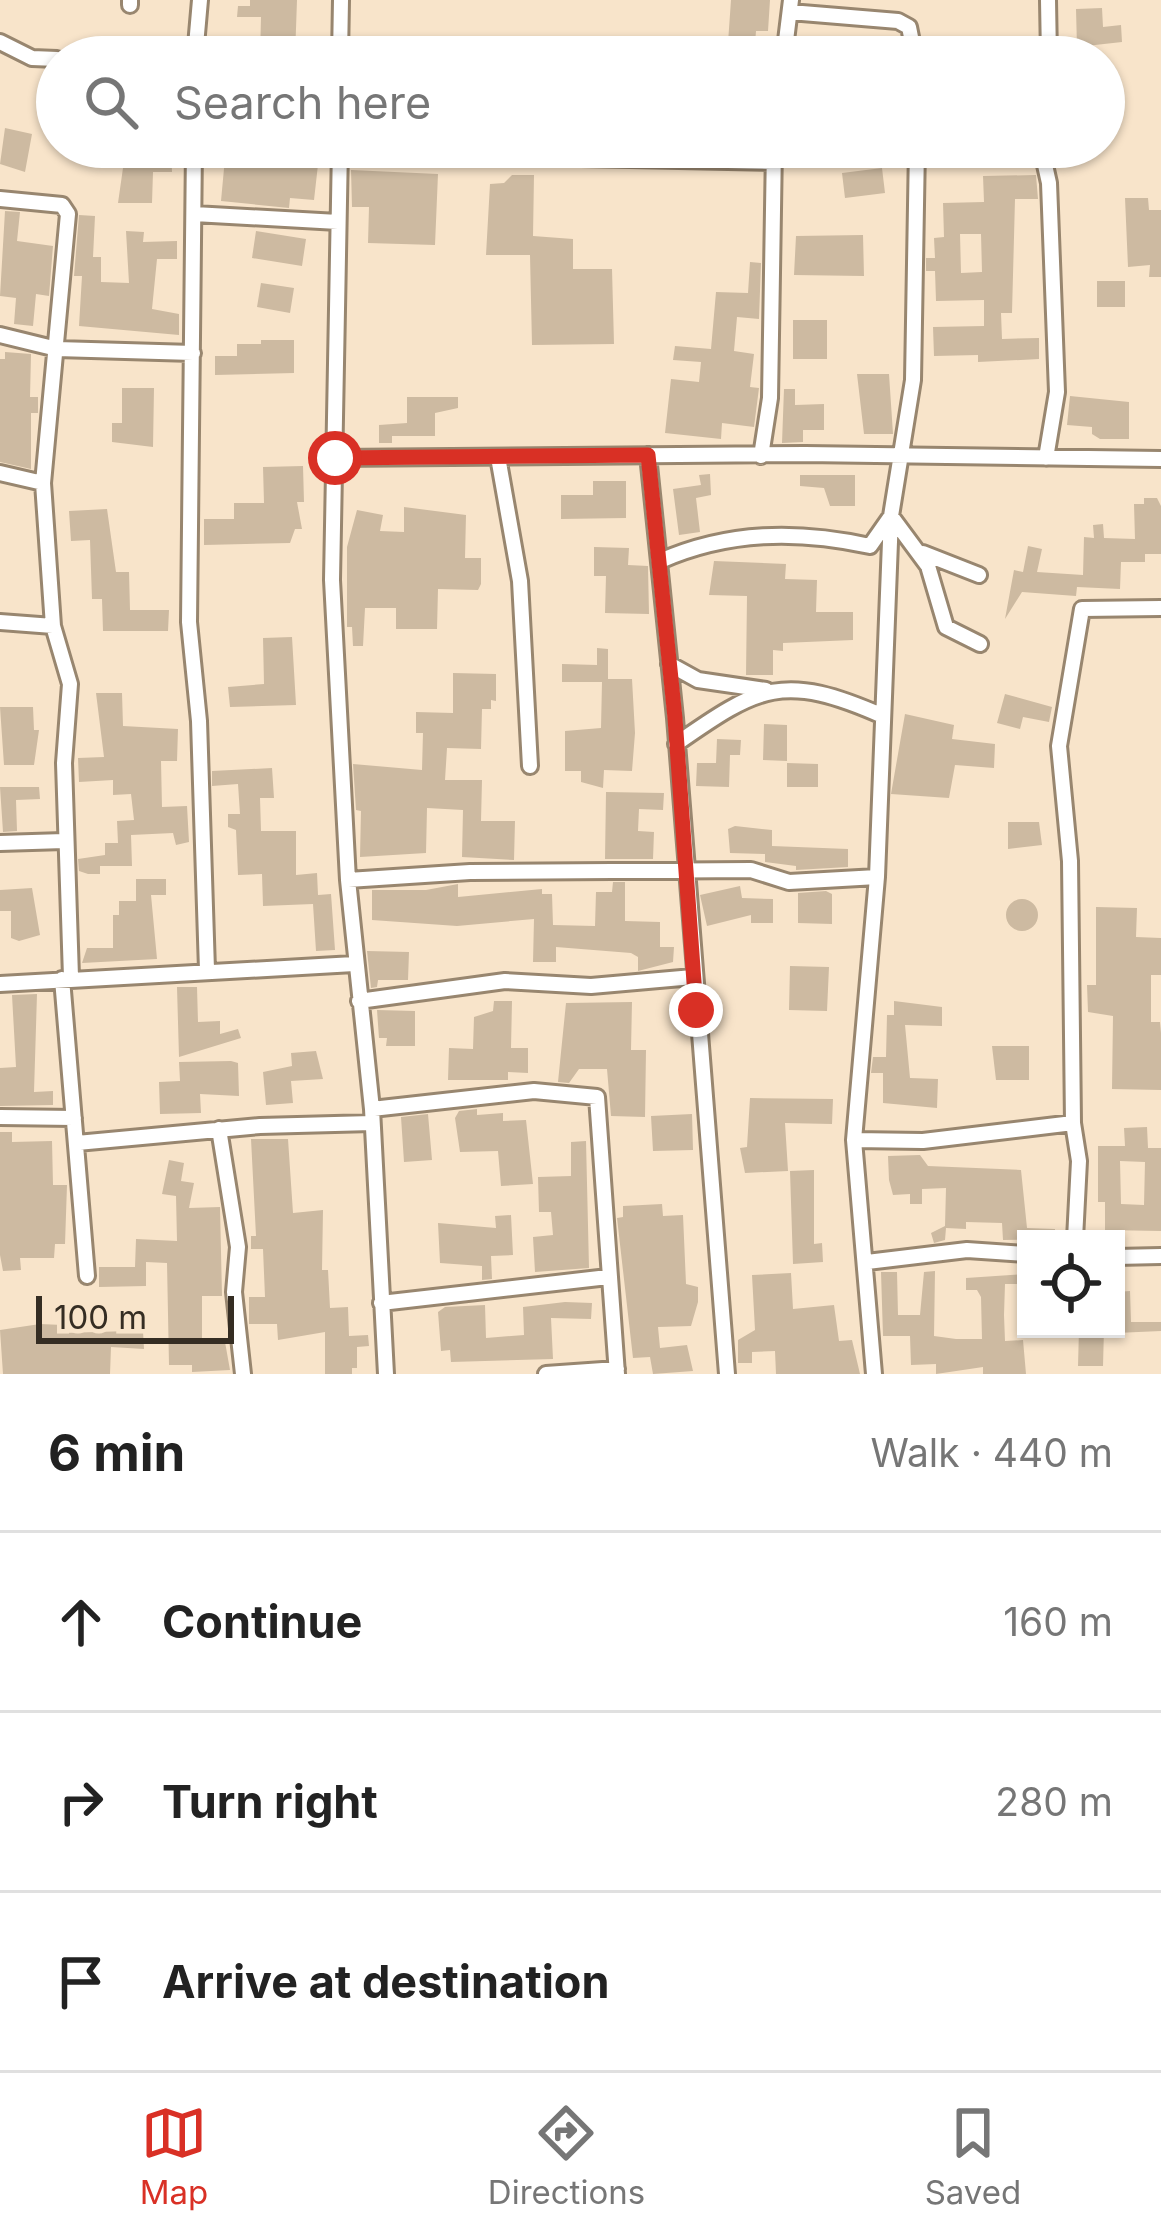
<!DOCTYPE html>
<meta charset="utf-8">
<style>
body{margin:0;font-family:Inter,sans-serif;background:#f6f6f6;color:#222}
.controls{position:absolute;right:36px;bottom:36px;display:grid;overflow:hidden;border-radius:0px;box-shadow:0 3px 9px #0004}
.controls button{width:108px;height:108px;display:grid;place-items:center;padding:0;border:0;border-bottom:3px solid #e0e0e0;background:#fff;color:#222;font:60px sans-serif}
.scale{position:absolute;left:36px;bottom:30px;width:198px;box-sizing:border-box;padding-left:12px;border:6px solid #352d23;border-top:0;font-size:33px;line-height:42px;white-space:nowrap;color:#352d23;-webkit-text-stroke:9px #f8e4ca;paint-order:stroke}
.stop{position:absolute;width:36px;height:36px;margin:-27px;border:9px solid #d93025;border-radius:50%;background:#fff}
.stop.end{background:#d93025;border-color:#fff;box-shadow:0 3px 12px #0008}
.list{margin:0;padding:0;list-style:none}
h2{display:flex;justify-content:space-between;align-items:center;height:156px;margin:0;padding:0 48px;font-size:51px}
h2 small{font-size:39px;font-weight:400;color:#767676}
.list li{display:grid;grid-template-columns:78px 1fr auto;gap:36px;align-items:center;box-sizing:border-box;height:180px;padding:0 48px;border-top:3px solid #e0e0e0}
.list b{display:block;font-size:45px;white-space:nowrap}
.list em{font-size:39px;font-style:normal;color:#767676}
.icon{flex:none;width:66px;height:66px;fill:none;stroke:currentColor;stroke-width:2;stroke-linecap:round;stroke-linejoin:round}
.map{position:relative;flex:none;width:1161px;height:1374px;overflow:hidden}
.search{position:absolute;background:#fff;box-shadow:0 3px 9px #0004;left:36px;right:36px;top:36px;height:132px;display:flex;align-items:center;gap:30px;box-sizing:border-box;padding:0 42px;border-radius:66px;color:#767676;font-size:45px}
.sheet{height:696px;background:#fff}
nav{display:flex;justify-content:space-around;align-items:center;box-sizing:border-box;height:168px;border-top:3px solid #e0e0e0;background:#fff;font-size:33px;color:#767676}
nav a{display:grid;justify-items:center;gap:6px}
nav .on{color:#d93025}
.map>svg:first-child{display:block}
</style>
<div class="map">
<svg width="1161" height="1374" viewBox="0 0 1161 1374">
<rect width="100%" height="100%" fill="#f8e4ca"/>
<path fill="#cdbaa1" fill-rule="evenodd" d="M250 0H297L295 57H260L261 17H237L238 6H250Z
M731 0H770L768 31H756L754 57H727Z
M1102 8 1103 27 1121 25 1122 42 1077 47 1076 9Z
M847 36H887V57H847Z
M5 128 32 134 25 172 0 164Z
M85 147H171L172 172H153L152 203H118L124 161 84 158Z
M226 147H255L254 164 299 168 301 147H320L314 200 290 198 289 208 221 201Z
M882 168 885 193 845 198 842 173Z
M351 170 438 174 435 245 368 243 369 207H352Z
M512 175H534L533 236 573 239V269H612L614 344 532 345 530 255H486L490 184 504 183Z
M1036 175 1038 199H1015L1012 313H1001L1002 339 1039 338V359L978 362V355L934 356 933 327 984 326V300L936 301 935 271H926V258H935L934 238 944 237 943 203 984 202 983 176ZM960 234H981L982 272 961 273Z
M1125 198H1148L1149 210H1161V277H1149L1150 265 1128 267Z
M5 211 20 212 17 241 53 246 49 296 36 294 33 326 14 324 16 298 0 296Z
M79 215 95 216 93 257H101V282L129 283 126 231 144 232 143 242 177 241V259H157L152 309 179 314V335L79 326 82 276H74Z
M256 231 306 239 302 266 252 258Z
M863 235 864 276 794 275 796 236Z
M750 262 761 263 759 319 737 317 734 351 754 354 750 387 759 388 754 427 722 423 721 439 665 433 671 379 699 382 701 362 673 360 675 346 711 349 716 292 748 293Z
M1097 281H1125V307H1097Z
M261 283 294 288 290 313 257 307Z
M793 320H827V359H793Z
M261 340H294V373L215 375V356H237V344H261Z
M5 352 31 354 30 397H38V413H31V469L0 462V359H5Z
M857 374H889L893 434H864Z
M122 388H154L153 447 112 442V423H122Z
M784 389H795V405L824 404V430H803V442L782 443Z
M1070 396 1129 402V439H1100L1092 434V427L1067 425Z
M407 397H458V408L435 413V436H392V443H379V425L407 423Z
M303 466 304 502H297L302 529H295L290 543 204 545V519H234V503H264L263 467Z
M710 474 711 495 696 498 700 532 679 535 673 489 701 485 699 475Z
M800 475H855V506H830L824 488 800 486Z
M593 481H626V518L561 519V495H593Z
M1144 498H1157L1161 506V554H1145V562H1121L1120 589 1077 587 1076 596 1022 592 1005 619 1014 570 1023 572 1028 546 1042 549 1037 572 1083 575 1084 537 1094 538 1093 525 1103 524 1104 538 1135 539 1134 504H1144Z
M404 507 466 515 465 558H481V584L478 590 438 589 437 629H396V608H365L363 646H353L352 627H347V547L357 510 383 515 380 531 404 532Z
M107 509 116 572H129L130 610H169L168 631H103L102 599H92L90 540 71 541 69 511Z
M594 547 629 548 628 565 648 566 649 614 605 613 606 576H594Z
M714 561 786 564 785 579 817 580 816 612H853V640L783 643V651L773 650V675H746L747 596 709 595Z
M292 637 296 705 230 707 228 687 264 684 263 638Z
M597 648 608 649V679H632L635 733 632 771 604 770 603 788 581 782V771H565V731L601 728 602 682H562V664L597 665Z
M453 673 496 674V701L491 700V709H482L481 749 447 748 445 780H482L481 821H515L514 860 462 857 463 810 427 808 426 853 360 857 361 811 356 810 353 764 422 770 423 733H416V712L453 713Z
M96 693H122L123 726 178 729 177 761H161L162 807 187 806 189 842 176 845 173 833 131 835 132 866H100V874H88L79 871 78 859 105 855V843H118L117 821 134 820 131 794 113 795V780L79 782 78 758 104 757Z
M1005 694 1052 707 1049 722 1023 717 1020 729 997 723Z
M0 707H33L34 730H39L34 765H4Z
M905 714 954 725 952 739 995 744 994 768 955 765 949 798 891 794Z
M764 724 787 725V761L763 760Z
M717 739 741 740 740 755H730L729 787 696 786 697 763H716Z
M787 763 818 764V787H787Z
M272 768 274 798H260L261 831H296V875L317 873 318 895 331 894 335 950 316 951 313 904 263 906 262 874 238 875 236 830 228 827V814H240L238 784 212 786V771Z
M0 787H39L40 799 16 800 17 831 3 832Z
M606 792 664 793 663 810 639 809 638 831 654 832 653 859H605Z
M1008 822H1039L1042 845 1008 849Z
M735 826 772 830V846L848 849V867L796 870V866L765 862V854L730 853 728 829Z
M136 879H166V895H151L157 959 82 963 87 948H113V915H119V901H136Z
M613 882H625V921L660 922V947H674L673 962 638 971V957L631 953 556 947V962H533L534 919 457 926 372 920V890H426L458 884V897L542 889V894H552L553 925 595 926 596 892H612Z
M740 886 742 898 773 899V923H751V915L707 926 700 895Z
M32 888 40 935 19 941 11 938V911H0V890Z
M826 891 832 894V924L798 923V893Z
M1006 915a16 16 0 1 1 32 0a16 16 0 1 1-32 0Z
M1096 907 1137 908 1136 937 1161 938V975H1151V1022H1160L1161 1033V1090L1112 1089 1113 1016 1088 1012 1087 985H1096Z
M367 951 409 952 408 980H378L377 987 371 988Z
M790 966 829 967 827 1011 789 1010Z
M177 987H197L198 1022 220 1021V1034L238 1029 241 1038 179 1057Z
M37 994 34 1092 53 1091V1105L0 1106V1068L16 1067 12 995Z
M494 1001H512L511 1048H528V1073L508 1072V1080H448L449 1048 473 1049 474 1017 493 1011Z
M894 1001 942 1007V1026L905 1025 910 1078 938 1079 937 1108 883 1103V1073H871L873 1057H886L887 1015H894Z
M632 1002 631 1050H646L645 1117 611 1116 607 1069H579L569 1083 558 1082 566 1003Z
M377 1010 415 1011V1046H386L387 1038H379Z
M992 1046H1029V1080H996Z
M316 1051 323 1079 291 1081 293 1103 266 1105 263 1072 292 1066 291 1053Z
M231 1061 238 1063 239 1096 200 1094 201 1113 160 1114 159 1082 180 1081 179 1062Z
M750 1098 833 1099 832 1124 785 1123 788 1171 745 1173 740 1148 747 1147Z
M477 1109V1115L503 1113V1121L526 1120 533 1184 501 1186 498 1151 460 1152 455 1118 459 1111Z
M428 1114 432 1160 404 1162 401 1117Z
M692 1114 693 1150 653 1151 651 1116Z
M1147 1127 1148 1148H1161V1231L1105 1230V1202H1098V1146H1125L1124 1128ZM1120 1161 1145 1162 1144 1205 1121 1204Z
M0 1132H12V1142L52 1141 53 1185H67L65 1244H55L54 1258H20L21 1270 3 1271 0 1255Z
M251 1139H288L293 1213 323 1210 322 1270H328L330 1308 348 1307 349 1336 368 1335 369 1346 357 1347V1368H352V1374H325V1332L278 1340 277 1324H249V1297H265L263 1249H251V1236H256Z
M586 1141 589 1268 535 1272 533 1237 553 1235 551 1212H539L538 1177 571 1176V1142Z
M920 1155 928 1166 1021 1170 1027 1228 1055 1229V1239L1003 1240 1002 1223 966 1222V1229L946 1228 945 1240 934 1243 931 1233 945 1226 946 1188 922 1189V1204H910V1194L893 1195 889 1180 888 1156Z
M169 1160 184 1163 181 1181 194 1183 189 1208 220 1207 222 1296H202V1343L225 1342 230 1370 192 1372V1365H169L167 1263 146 1262V1286L99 1287V1267H135L136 1239 177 1241 176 1196 162 1194Z
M814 1170V1244L822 1243 823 1262 793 1264 790 1171Z
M662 1204 663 1216 683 1215 686 1284 698 1287V1302L691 1326 658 1327 660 1348 687 1345 693 1371 653 1374 650 1357 633 1358 617 1218 623 1217V1206Z
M511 1215 513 1255 491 1256 492 1279 482 1280V1266L440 1263 438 1223 496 1228 495 1216Z
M935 1271 934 1336 956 1339H982L981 1297 977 1290H966V1278L1026 1274V1284H1005L1004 1315 1005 1341 1023 1340 1026 1374H983V1367L936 1374V1364L911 1365 910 1336H883L881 1272H897L898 1315H920L924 1272Z
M791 1273 793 1309 834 1305 839 1341 852 1340 860 1374H776L775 1351 752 1352V1363H738V1340L755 1330 752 1275Z
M1130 1291 1131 1322H1161V1331L1116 1333V1292Z
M565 1302 592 1303 591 1319 551 1318 553 1359 451 1362 450 1350 441 1351 438 1312 445 1307 485 1305 486 1338 524 1335 523 1307Z
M142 1313 144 1349 111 1347 110 1374H3L0 1330 40 1324 63 1325 64 1333 130 1331V1314Z
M1079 1329H1104L1103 1366H1078Z"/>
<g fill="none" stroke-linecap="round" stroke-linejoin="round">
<defs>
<path id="minor" d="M1048 0 1049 57
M130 5V0
M790 12 898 21 909 27 915 57
M0 42 32 58 57 59
M195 57 200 0
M340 57 341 0
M784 57 791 0
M194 147 189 622 199 721 207 970
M340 147 332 580 348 880 372 1109 386 1374
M1041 147 1049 183 1057 392 1046 458
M340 153 771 162
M0 199 62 205 68 214 43 483 53 626 70 684 64 763 71 977
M194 214 338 222
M0 335 57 349 193 353
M648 455 675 718 727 1374
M761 456 770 398 774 147
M498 457 520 581 530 766
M335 458 805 454 1161 459
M0 473 43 483
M923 553 979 575
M660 561C728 531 797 530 870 546L891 516 928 566 946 627 980 644
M0 622 53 626
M669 664 698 680 766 690
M676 744C759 686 783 672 883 716
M0 843 64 841
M348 880 470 872 751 870 789 882 877 877
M62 979 87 1276
M0 984 354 964
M359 1001 505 981 591 986 693 977
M372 1109 534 1091 597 1097 617 1374
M0 1117 74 1118
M219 1129 238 1247 234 1292 243 1374
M854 1140 923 1141 1073 1123
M77 1143 260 1126 372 1123
M1075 1239 1079 1161 1073 1123 1070 861 1059 746 1082 609 1161 608
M1116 1257 1161 1256
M867 1262 967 1250 1026 1254
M381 1303 608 1277
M546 1374 617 1369
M874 1374 854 1140 877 877 891 516 913 380 917 147"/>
</defs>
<use href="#minor" stroke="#98866f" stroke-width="20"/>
<use href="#minor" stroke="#fff" stroke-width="14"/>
</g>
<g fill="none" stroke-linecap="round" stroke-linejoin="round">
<path stroke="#d93025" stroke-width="15" d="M335 458 648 455 675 718 696 1010"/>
</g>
</svg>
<div class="controls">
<button><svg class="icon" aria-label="locate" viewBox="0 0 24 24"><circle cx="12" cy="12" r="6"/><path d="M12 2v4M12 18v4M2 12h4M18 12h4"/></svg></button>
</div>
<div class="scale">100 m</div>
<div class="stop" style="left:335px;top:458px"></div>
<div class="stop end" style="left:696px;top:1010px"></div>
<div class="search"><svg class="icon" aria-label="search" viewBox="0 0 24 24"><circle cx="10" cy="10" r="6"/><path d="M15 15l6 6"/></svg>Search here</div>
</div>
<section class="sheet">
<h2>6 min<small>Walk · 440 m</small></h2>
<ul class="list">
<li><svg class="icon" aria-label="ahead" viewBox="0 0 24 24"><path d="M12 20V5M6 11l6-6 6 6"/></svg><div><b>Continue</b></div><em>160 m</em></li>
<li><svg class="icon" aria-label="right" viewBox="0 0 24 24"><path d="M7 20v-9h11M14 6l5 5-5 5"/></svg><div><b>Turn right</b></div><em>280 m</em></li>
<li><svg class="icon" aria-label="arrive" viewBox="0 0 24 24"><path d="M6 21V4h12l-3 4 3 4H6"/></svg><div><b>Arrive at destination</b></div></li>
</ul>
</section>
<nav>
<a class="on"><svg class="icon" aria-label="map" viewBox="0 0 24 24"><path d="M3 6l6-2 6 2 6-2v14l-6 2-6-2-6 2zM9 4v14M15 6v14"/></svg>Map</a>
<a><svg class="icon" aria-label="directions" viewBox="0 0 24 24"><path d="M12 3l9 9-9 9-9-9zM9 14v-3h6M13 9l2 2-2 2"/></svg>Directions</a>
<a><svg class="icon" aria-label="saved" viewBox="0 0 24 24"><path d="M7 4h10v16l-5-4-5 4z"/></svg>Saved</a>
</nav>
